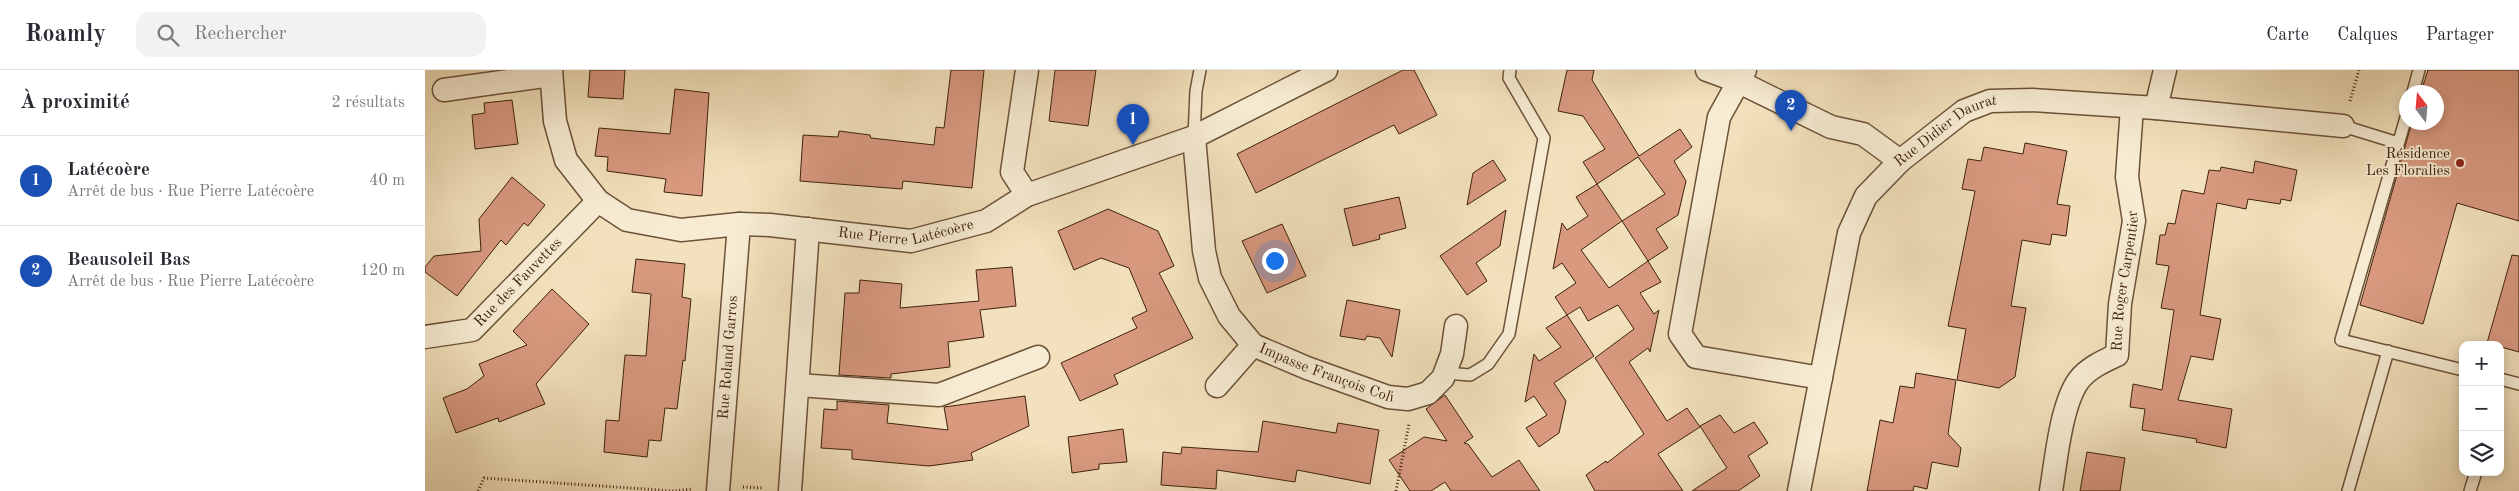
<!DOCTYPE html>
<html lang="fr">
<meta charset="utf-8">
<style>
body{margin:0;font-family:"Old Standard TT",serif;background:#f2f2f3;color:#2b2b33}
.controls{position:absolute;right:15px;bottom:15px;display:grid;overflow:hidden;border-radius:10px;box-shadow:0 2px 12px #0003}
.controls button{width:45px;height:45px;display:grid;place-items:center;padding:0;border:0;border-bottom:1px solid #e1e1e2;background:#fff;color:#2b2b33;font:25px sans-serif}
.compass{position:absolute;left:1974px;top:15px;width:45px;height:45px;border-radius:50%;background:#fff;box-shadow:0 2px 12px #0003;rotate:344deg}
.you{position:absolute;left:849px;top:190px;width:18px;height:18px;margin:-12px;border:4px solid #fff;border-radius:50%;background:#1a73e8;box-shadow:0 0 0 8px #1a73e833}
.badge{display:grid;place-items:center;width:32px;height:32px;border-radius:50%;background:#0b8043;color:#fff;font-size:16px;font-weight:700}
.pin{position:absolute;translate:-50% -41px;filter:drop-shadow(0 1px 2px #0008)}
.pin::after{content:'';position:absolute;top:26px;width:18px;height:15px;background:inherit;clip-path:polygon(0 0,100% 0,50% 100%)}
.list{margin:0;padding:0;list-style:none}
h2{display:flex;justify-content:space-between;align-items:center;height:65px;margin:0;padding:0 20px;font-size:21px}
h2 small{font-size:16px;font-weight:400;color:#7c7c81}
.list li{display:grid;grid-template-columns:32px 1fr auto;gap:15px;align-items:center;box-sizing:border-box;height:90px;padding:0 20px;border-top:1px solid #e1e1e2}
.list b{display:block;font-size:19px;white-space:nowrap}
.list p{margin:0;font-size:16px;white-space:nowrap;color:#7c7c81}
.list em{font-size:16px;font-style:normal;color:#7c7c81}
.icon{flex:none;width:28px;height:28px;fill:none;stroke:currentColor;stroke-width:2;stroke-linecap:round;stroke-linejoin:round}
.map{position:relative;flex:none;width:2094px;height:421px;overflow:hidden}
header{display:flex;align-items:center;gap:30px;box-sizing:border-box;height:70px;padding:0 25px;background:#fff;border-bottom:1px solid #e1e1e2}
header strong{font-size:24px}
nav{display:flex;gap:28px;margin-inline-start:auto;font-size:18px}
.search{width:350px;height:45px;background:#f2f2f3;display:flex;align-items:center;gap:12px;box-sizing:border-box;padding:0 18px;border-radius:15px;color:#7c7c81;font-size:19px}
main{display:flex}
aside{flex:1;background:#fff}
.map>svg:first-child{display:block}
</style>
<header>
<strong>Roamly</strong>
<div class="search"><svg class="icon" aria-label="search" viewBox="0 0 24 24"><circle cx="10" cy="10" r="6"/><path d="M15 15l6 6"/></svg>Rechercher</div>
<nav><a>Carte</a><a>Calques</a><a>Partager</a></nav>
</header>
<main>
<aside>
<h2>À proximité<small>2 résultats</small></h2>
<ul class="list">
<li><span class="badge" style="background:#1a4fb4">1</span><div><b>Latécoère</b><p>Arrêt de bus · Rue Pierre Latécoère</p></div><em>40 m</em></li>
<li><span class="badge" style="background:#1a4fb4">2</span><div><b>Beausoleil Bas</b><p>Arrêt de bus · Rue Pierre Latécoère</p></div><em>120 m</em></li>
</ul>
</aside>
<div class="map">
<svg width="2094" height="421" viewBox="0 0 2094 421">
<rect width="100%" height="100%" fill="#f2e1bc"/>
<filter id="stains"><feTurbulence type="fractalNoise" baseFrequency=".004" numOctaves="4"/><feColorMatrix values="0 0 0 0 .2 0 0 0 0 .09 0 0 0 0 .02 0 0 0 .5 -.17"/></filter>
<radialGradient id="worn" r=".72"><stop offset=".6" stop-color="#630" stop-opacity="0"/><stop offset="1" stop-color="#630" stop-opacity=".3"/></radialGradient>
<path fill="#d8997f" stroke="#3f220d" d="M165 0H200L198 29 163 27Z
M526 0H559L547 118 478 111 477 119 375 111 378 65 413 67 414 61 445 65 446 68 509 75 511 57 519 58Z
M630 0H671L663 56 624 51Z
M978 0H989L1012 45 974 64 969 55 831 123 812 84Z
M1142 0H1169L1167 10 1214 86 1255 59 1267 77 1249 91 1261 111 1253 145 1231 159 1243 178 1223 191 1197 151 1240 124 1213 87 1172 114 1158 92 1180 79 1158 46 1133 41Z
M2003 0H2094V151L2032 133 1998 254 1935 235 1987 52H2012V22H1996Z
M250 19 284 23 277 126 239 122 241 109 182 101 183 87 170 86 174 58 245 64Z
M87 30 93 74 50 79 47 45 60 43 59 33Z
M1600 73 1642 81 1632 134 1645 136 1641 166 1627 164 1625 175 1597 170 1586 236 1601 238 1590 307 1574 318 1532 310 1541 259 1523 256 1550 121 1537 119 1543 89 1556 91 1559 77 1598 84Z
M1068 90 1081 110 1042 135 1048 103Z
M1830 91 1872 100 1866 131 1856 129 1855 134 1823 129 1821 139 1792 133 1775 245 1796 249 1788 290 1766 286 1753 330 1807 339 1801 378 1771 372 1772 369 1717 360 1720 339 1705 337 1708 314 1737 320 1749 240 1736 238 1744 196 1731 194 1735 165H1740L1743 153 1750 154 1757 120 1779 124 1784 100 1795 101 1796 97 1828 103Z
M87 107 120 135 103 156 99 153 81 175 76 170 32 226 0 202V197L9 186 56 181 54 149Z
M1172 114 1197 151 1156 180 1184 218 1223 191 1236 212 1215 223 1229 244 1234 240 1225 282 1223 278 1204 292 1242 351 1262 338 1275 357 1233 384 1258 421H1170L1161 405 1181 391 1182 393 1219 364 1170 288 1209 259 1193 235 1163 251 1155 237 1142 245 1130 227 1151 213 1137 193 1128 199 1137 153 1142 160 1163 146 1151 127Z
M974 127 981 158 954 165 955 169 928 176 919 139Z
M683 139 733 161 749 196 734 203 768 268 689 305 693 314 655 331 636 293 712 258 707 248 722 241 704 198 676 188 649 200 633 161Z
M1081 140 1075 176 1051 193 1062 211 1042 225 1015 186Z
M857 154 881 206 842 223 817 171Z
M2087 185 2094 186V282L2062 273Z
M211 189 260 194 257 227 266 229 260 291 258 290 252 339 240 338 236 371 224 370 222 387 179 382 181 350 194 351 200 285 221 286 226 224 207 222Z
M587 197 591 236 555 240 559 267 523 272 525 297 466 304V308L414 305 420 223H434L435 210 477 214 475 238 554 231 551 200Z
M127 219 164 254 111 314 120 334 74 352 73 348 31 363 18 328 42 319 59 306 54 294 102 275 88 261Z
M922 230 975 240 967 287 955 268 942 266 940 270 915 266Z
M1142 245 1169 286 1129 313 1141 331 1134 363 1114 377 1101 358 1122 345 1109 326 1100 332 1109 284 1114 291 1136 277 1121 258Z
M1491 303 1531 310 1523 364 1536 378 1533 397 1507 392 1502 419 1489 416 1488 421H1442L1455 350 1468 353 1475 316 1489 318Z
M1020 325 1048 367 1039 373 1043 374 1067 407 1094 390 1115 421H1026L1020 412 1006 421H985L964 390 999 367 1022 371 1001 339Z
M600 326 604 356 546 383 548 390 504 396 459 392 427 389V380L396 378 399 339 412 340V331L464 335 462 353 523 360 519 337Z
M1295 345 1309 363 1329 352 1343 373 1323 386 1335 406 1313 421H1267L1302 398 1275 356Z
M838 351 911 363 913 353 954 360 945 414 872 400 870 412 792 400 791 419 736 415 738 382 756 384 757 377 833 382Z
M698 359 702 392 674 394V399L647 403 643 367Z
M1662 382 1700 388 1695 421H1655Z"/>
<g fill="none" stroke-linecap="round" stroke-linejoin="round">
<defs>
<path id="lane" d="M1988 22 1994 0
M1982 44 1916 270 2038 300
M1918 56 1973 73
M769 67 771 21 775 0
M1020 303 1045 305 1063 294 1084 264 1119 68 1084 8 1085 0
M2075 309 2094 314
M1923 421 1963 281
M2045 421 2051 402"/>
<g id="street">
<path id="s1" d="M126 0 130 51 141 90 173 131 202 150 256 160 314 154 345 155 486 171 561 151 602 125 769 67 901 0"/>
<path d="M1282 0 1312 11 1406 57 1438 64 1475 91"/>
<path d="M1320 0 1294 47 1255 264 1271 287 1396 308"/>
<path d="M19 20 126 5"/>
<path d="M1731 38 1740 0"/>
<path id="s2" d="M769 67 779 181 785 208 804 246 828 275 882 298 963 327 983 329 1003 323 1018 308 1027 284 1031 256"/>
<path d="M602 125 587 102 602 0"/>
<path id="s3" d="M0 267 47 260 173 131"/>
<path d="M373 315 514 325 613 287"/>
<path d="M792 316 828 275"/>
<path id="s4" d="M293 421 314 154"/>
<path d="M365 421 383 159"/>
<path id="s5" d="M1374 421 1424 163 1441 126 1475 91 1539 41 1565 31 1607 30 1731 38 1918 56"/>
<path id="s6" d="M1626 421C1631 391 1636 334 1654 310 1663 298 1679 291 1692 285L1695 234 1709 151 1702 107 1707 37"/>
</g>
</defs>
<use href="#lane" stroke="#6c5239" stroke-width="14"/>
<use href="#street" stroke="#6c5239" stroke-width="25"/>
<path stroke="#3f220d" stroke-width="3" stroke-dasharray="1 2.5" stroke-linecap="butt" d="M1925 31 1934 0
M318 417 339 418
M53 421 59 408 249 421 267 419
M971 421 984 354"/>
<use href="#lane" stroke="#f7ecd3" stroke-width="11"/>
<use href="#street" stroke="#f7ecd3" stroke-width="22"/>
</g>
<circle fill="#8f2418" stroke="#f7ecd3" stroke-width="2" cx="2035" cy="93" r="5"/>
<g text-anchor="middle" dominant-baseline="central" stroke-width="4" stroke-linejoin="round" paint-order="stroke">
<g font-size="15" fill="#3f220d" stroke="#f7ecd3">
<text stroke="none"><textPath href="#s5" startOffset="408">Rue Didier Daurat</textPath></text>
<text stroke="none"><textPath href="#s1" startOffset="460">Rue Pierre Latécoère</textPath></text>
<text stroke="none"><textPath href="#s6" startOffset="236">Rue Roger Carpentier</textPath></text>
<text stroke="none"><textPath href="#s3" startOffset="114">Rue des Fauvettes</textPath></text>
<text stroke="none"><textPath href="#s4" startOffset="134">Rue Roland Garros</textPath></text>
<text stroke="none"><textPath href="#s2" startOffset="301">Impasse François Coli</textPath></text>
</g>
<g font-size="15" fill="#3f220d" stroke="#f7ecd3" text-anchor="end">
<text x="2025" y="84">Résidence<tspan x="2025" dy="17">Les Floralies</tspan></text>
</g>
</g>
<rect width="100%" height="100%" filter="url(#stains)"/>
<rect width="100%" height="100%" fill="url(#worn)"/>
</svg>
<div class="controls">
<button>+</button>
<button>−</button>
<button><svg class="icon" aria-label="layers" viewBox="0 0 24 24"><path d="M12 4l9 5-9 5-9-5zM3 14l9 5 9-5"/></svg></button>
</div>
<svg class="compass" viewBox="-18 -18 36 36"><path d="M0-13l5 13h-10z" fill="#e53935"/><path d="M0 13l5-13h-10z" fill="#7c7c81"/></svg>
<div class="you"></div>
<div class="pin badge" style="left:708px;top:75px;background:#1a4fb4">1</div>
<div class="pin badge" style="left:1366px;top:61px;background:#1a4fb4">2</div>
</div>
</main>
